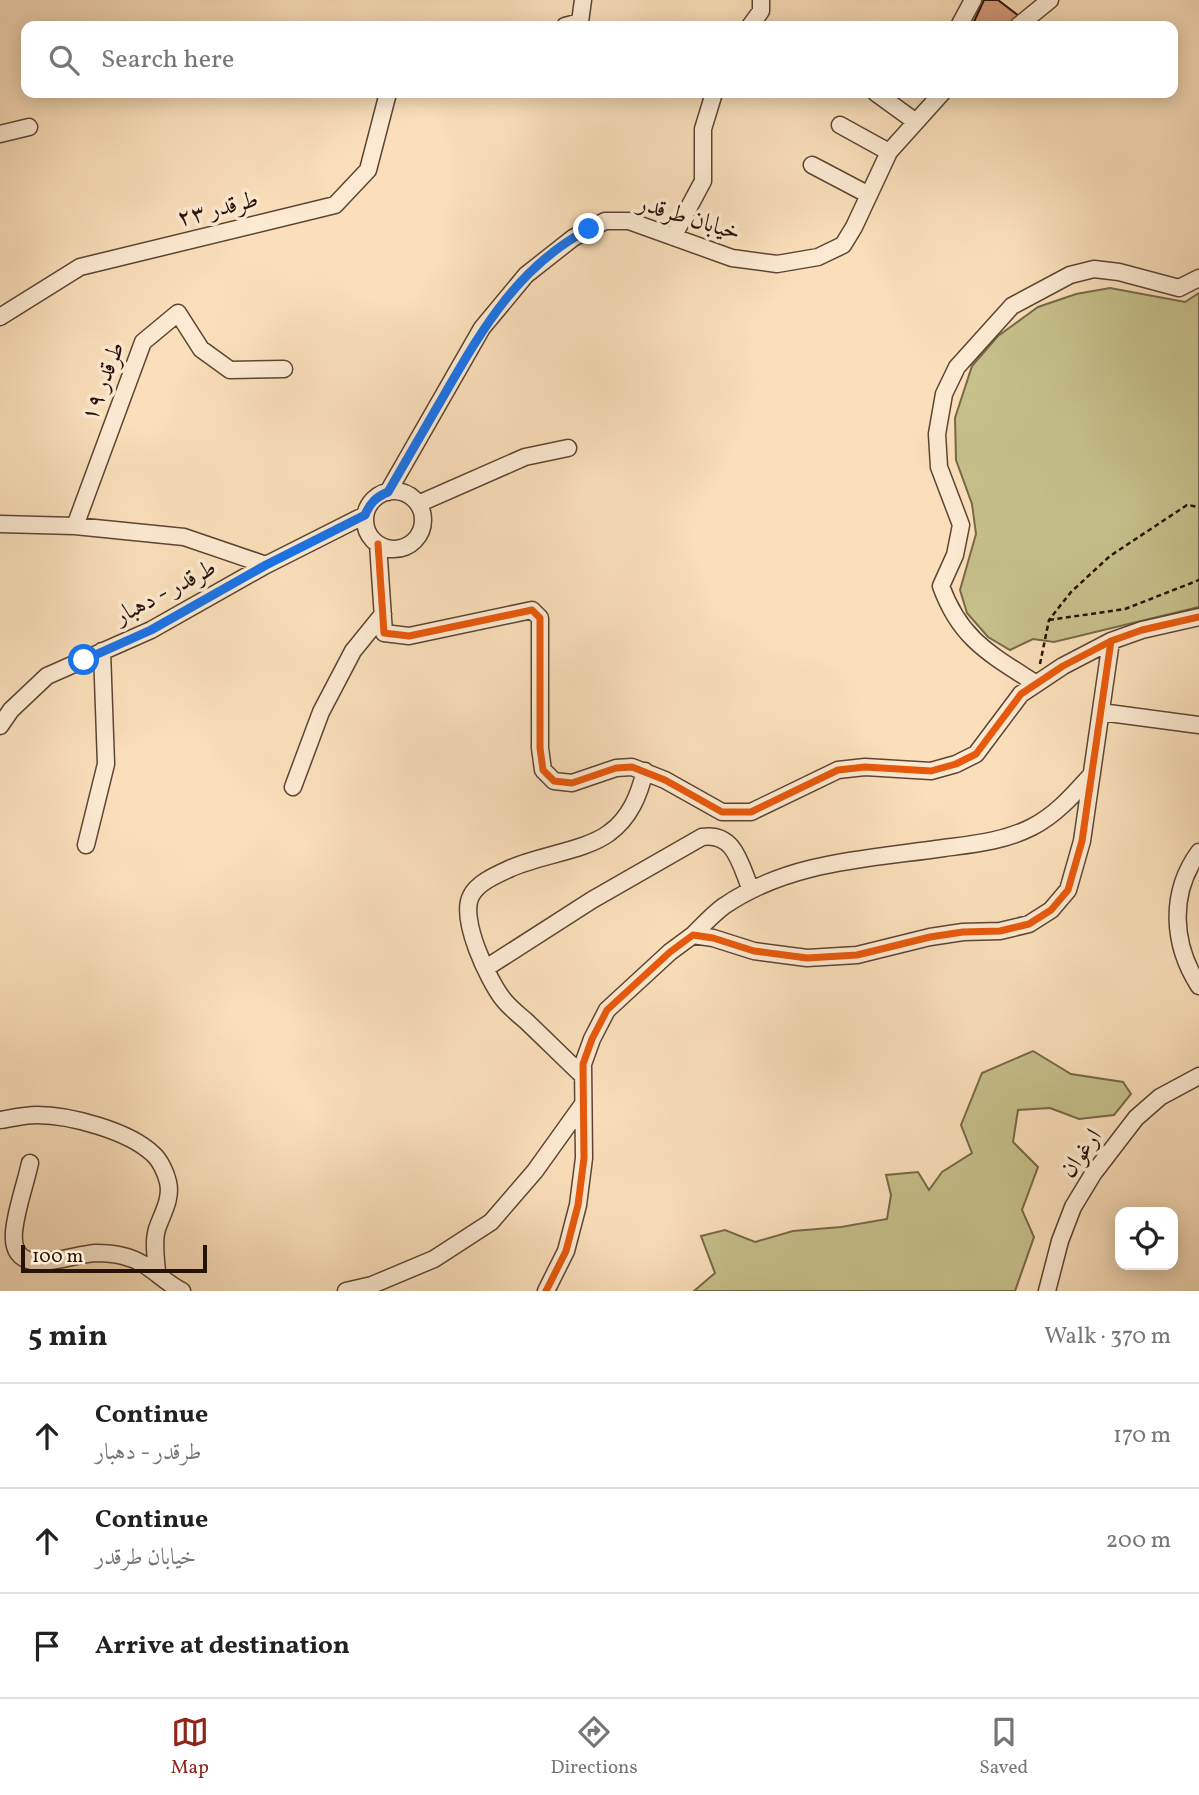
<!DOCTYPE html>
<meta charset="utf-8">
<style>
body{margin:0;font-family:Vollkorn,Amiri,serif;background:#f6f6f6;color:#222}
.controls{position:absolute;right:21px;bottom:21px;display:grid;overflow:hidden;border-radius:14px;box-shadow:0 4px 18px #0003}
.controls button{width:63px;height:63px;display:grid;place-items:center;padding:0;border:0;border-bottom:2px solid #e0e0e0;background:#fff;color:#222;font:35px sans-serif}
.scale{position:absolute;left:21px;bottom:18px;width:186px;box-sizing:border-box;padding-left:7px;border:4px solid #281206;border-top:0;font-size:19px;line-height:24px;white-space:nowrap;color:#281206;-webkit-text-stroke:5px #fcead2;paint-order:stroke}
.stop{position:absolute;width:21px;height:21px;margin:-16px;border:5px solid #1a73e8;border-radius:50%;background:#fff}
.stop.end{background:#1a73e8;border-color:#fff;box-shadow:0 2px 7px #0008}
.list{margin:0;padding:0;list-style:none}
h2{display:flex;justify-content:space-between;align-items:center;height:91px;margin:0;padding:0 28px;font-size:30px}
h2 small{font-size:23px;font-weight:400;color:#767676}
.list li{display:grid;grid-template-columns:46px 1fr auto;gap:21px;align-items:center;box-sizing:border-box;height:105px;padding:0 28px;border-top:2px solid #e0e0e0}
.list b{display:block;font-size:26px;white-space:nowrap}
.list p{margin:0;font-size:23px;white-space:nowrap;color:#767676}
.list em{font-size:23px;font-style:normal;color:#767676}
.icon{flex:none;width:38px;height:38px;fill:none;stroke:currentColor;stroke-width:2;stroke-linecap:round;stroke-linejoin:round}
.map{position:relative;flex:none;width:1199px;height:1291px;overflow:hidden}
.search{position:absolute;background:#fff;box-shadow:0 4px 18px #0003;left:21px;right:21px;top:21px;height:77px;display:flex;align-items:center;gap:18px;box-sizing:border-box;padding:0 24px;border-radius:14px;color:#767676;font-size:26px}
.sheet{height:406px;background:#fff}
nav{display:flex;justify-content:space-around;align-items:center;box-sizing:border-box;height:98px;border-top:2px solid #e0e0e0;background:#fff;font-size:19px;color:#767676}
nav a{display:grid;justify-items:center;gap:4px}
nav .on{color:#8f2418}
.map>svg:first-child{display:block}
</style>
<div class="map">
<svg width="1199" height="1291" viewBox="0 0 1199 1291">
<rect width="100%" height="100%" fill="#fadfba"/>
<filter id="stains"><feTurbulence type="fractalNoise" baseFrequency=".00286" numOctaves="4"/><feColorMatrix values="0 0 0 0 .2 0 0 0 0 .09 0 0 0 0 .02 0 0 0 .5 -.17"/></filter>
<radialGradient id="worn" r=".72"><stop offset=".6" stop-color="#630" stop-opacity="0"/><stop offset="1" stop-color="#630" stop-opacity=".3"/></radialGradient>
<path fill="#c6c08a" stroke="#776948" stroke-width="2" d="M1110 288 1185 302 1199 293V607L1054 642 1033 639 1010 650 988 637 967 613 960 590 976 534 972 504 956 460 955 418 972 366 998 336 1038 307 1076 294Z
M1033 1051 1071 1074 1123 1082 1131 1094 1114 1115 1079 1119 1050 1108 1018 1110 1013 1142 1038 1167 1022 1210 1034 1237 1015 1291H694L715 1273 701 1236 725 1230 755 1242 793 1231 841 1227 887 1219 891 1195 886 1175 918 1172 929 1190 942 1172 972 1153 961 1125 982 1073Z"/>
<path fill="#0003" d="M982 0H995L1016 16 1005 26H970Z"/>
<path fill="#da9c7d" stroke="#281206" stroke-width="2" d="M984 0H998L1019 16 1007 26H972Z"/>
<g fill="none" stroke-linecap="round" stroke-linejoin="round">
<defs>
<path id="minor" d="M565 26 580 22 583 0
M750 26 761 11V0
M959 26 973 0
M1018 26 1050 0
M876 93 916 122
M840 125 889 152
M0 134 29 127
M812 165 869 195
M673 237 703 181V129L714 93
M0 317 80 267 335 205 368 170 388 93
M365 520a29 29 0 1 1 58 0a29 29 0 1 1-58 0Z
M388 492 482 328 526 275 573 238 605 221H629L732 258 777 264 818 257 843 245 854 227 889 152 942 93
M418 504 525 457 568 448
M0 524 75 526 184 537 266 565
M75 526 143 342 178 313 201 349 230 370 284 369
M378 544 384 633 409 636 532 610 540 618V748L543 770 554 781 572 783 616 768 632 767 665 780 722 812H751L838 770 865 767 931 771 956 764 976 754 1021 694 1063 666 1111 641 1142 630 1199 617
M1035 683C990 654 960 639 941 586L955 555 961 525 939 467 937 434 944 394 957 367 1012 306 1070 275 1094 269 1119 272 1179 288 1199 278
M1101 712 1199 725
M0 726 11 710 47 676 151 630 266 565 365 515
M293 787 321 712 353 651 383 614
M86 845 106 764 102 651
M1199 852C1169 893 1172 944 1199 986
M693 935C703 925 713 914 724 906 790 861 868 859 944 848 974 844 1005 841 1032 827 1056 815 1074 794 1092 774
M486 968 592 900 702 837C735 832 740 864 751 890
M583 1076C564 1058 545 1039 526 1021 518 1014 509 1007 503 999 488 980 459 918 471 896 477 883 496 875 509 869 539 855 585 851 609 833 630 818 639 795 645 771
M0 1120C12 1118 25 1115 37 1115 70 1115 129 1131 153 1154 160 1160 166 1173 168 1182 172 1199 162 1214 157 1229 153 1242 156 1258 157 1272
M30 1163C25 1186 16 1209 14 1232 10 1282 70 1254 96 1253 104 1253 115 1254 123 1256 149 1262 160 1280 182 1291
M346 1291 372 1285 434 1259 491 1222 535 1171 583 1104
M546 1291 566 1251 578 1205 584 1158 583 1064 592 1039 607 1010 670 952 693 935 713 938 754 951 807 958 857 955 930 937 963 932 1000 931 1029 924 1051 910 1068 890 1082 841 1111 641
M1047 1291 1060 1241 1073 1207 1093 1174 1136 1118 1160 1097 1199 1076"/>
</defs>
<use href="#minor" stroke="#5c4533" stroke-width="19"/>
<path stroke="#281206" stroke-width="2.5" stroke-dasharray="5 3.5" stroke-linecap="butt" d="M1049 620 1125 609 1199 580
M1040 664 1049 620 1071 592 1110 556 1187 505 1199 507"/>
<use href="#minor" stroke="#fcead2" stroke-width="16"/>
<defs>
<path id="cycleway" d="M378 544 384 633 409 636 532 610 540 618V748L543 770 554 781 572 783 616 768 632 767 665 780 722 812H751L838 770 865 767 931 771 956 764 976 754 1021 694 1063 666 1111 641 1142 630 1199 617
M546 1291 566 1251 578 1205 584 1158 583 1064 592 1039 607 1010 670 952 693 935 713 938 754 951 807 958 857 955 930 937 963 932 1000 931 1029 924 1051 910 1068 890 1082 841 1111 641"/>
</defs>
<use href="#cycleway" stroke="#fcead2" stroke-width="11"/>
<use href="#cycleway" stroke="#e8590c" stroke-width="7"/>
</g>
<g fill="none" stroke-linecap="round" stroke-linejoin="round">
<path stroke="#1a73e8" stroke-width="9" d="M84 660 151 630 266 565 365 515C370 503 376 497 388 492 408 458 427 424 447 390 484 326 520 265 589 229"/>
</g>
<g text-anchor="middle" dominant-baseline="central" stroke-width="7" stroke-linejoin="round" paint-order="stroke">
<g font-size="24" fill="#281206" stroke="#fcead2">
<text transform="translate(218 210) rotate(-14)">طرقدر ۲۳</text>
<text transform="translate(689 219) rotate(17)">خیابان طرقدر</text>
<text transform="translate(104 382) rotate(-69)">طرقدر ۱۹</text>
<text transform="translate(166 593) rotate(-28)">طرقدر - دهبار</text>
<text transform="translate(1082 1154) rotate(-55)">ارغوان</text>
</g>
</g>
<rect width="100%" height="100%" filter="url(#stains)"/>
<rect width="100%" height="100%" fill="url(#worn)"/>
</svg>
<div class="controls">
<button><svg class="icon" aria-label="locate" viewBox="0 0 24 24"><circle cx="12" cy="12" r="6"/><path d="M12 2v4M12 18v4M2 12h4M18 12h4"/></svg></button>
</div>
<div class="scale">100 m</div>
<div class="stop" style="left:84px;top:660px"></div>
<div class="stop end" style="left:589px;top:229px"></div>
<div class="search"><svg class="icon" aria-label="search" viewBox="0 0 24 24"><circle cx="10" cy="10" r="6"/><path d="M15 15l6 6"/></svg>Search here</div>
</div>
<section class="sheet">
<h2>5 min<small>Walk · 370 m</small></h2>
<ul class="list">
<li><svg class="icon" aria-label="ahead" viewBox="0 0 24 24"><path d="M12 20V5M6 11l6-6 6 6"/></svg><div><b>Continue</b><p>طرقدر - دهبار</p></div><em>170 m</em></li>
<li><svg class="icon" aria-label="ahead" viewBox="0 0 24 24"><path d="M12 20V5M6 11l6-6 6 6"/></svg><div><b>Continue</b><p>خیابان طرقدر</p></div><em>200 m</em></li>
<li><svg class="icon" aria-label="arrive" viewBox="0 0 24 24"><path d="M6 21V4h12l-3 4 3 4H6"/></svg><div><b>Arrive at destination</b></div></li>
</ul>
</section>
<nav>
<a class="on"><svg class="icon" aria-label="map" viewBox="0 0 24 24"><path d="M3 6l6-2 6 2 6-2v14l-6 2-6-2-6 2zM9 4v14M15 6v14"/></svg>Map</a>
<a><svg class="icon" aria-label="directions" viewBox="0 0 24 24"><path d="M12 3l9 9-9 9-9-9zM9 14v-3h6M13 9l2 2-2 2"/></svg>Directions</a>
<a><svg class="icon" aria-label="saved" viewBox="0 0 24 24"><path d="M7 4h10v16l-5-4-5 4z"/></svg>Saved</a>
</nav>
